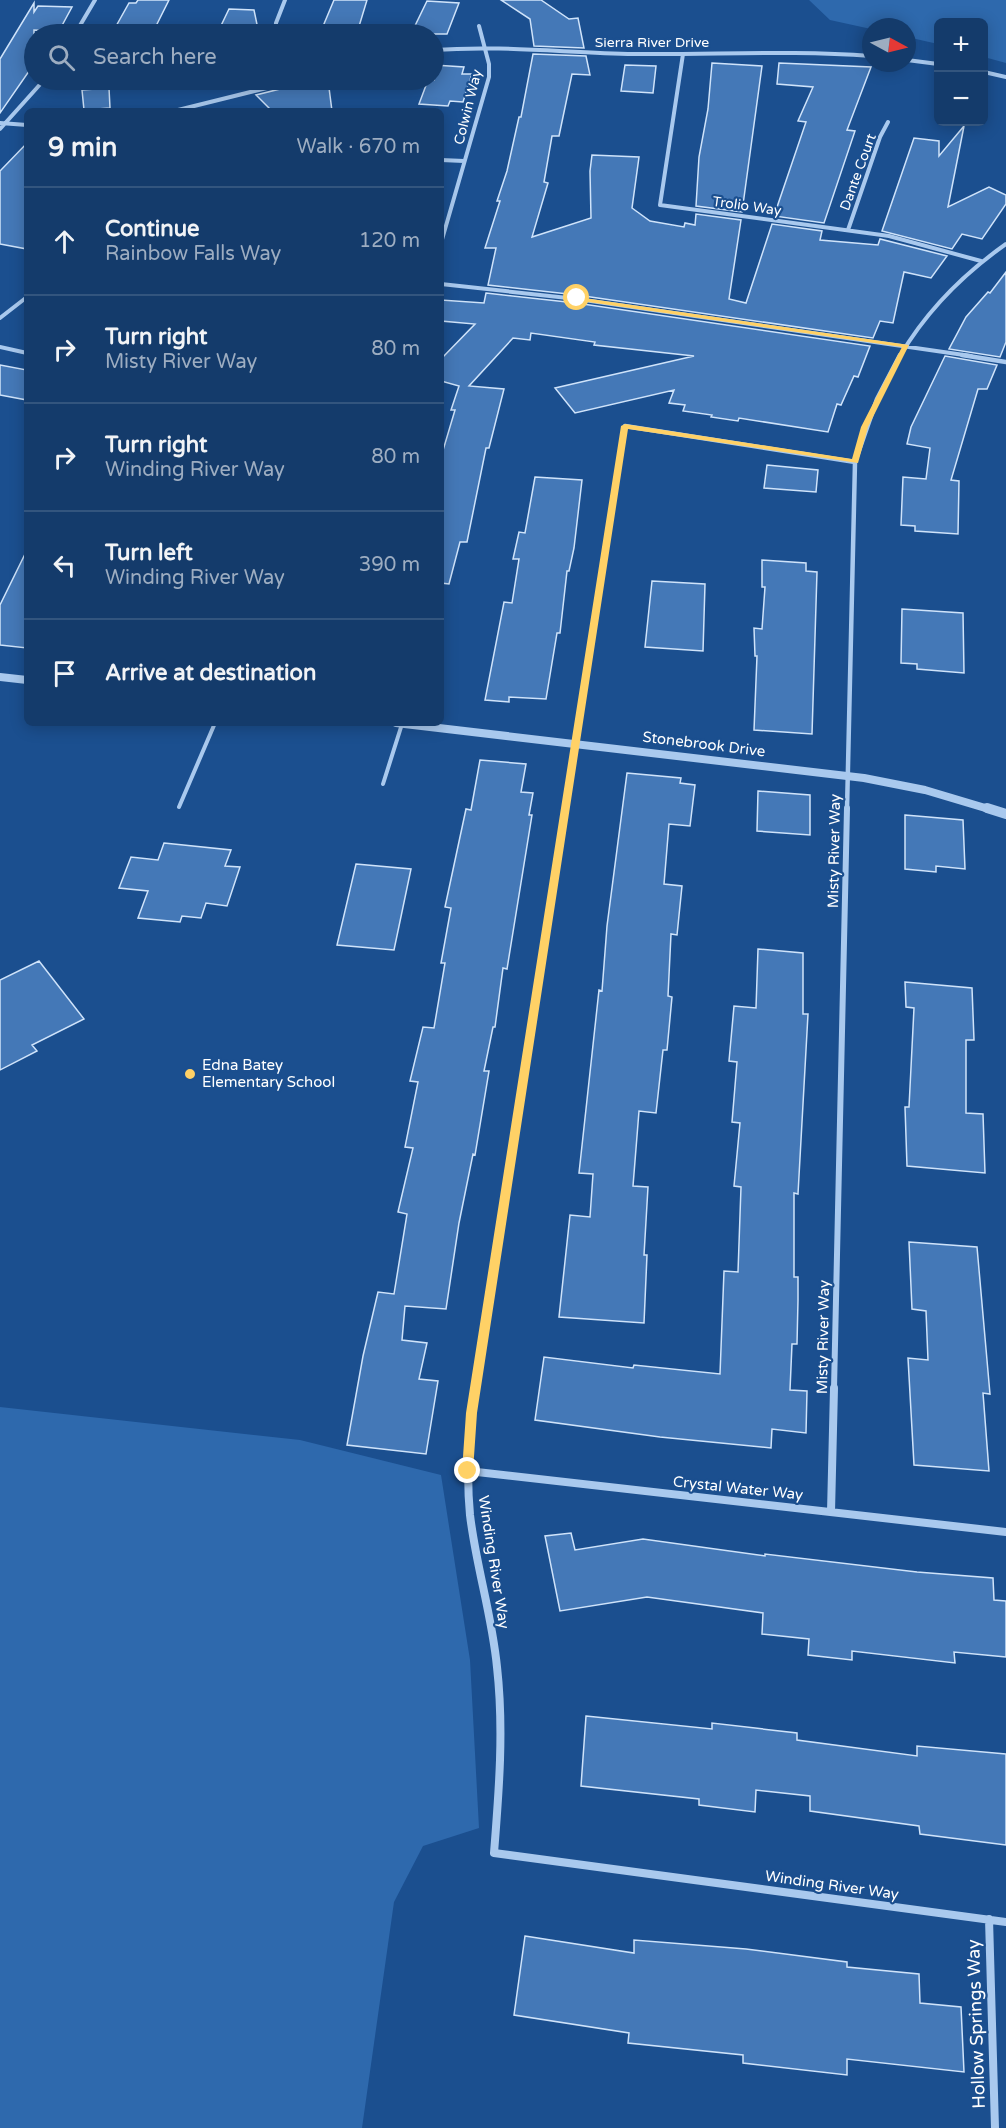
<!DOCTYPE html>
<meta charset="utf-8">
<style>
body{margin:0;font-family:"Varela Round",sans-serif;background:#214673;color:#f1f3f6}
.controls{position:absolute;right:18px;top:18px;display:grid;overflow:hidden;border-radius:9px;box-shadow:0 3px 15px #0003}
.controls button{width:54px;height:54px;display:grid;place-items:center;padding:0;border:0;border-bottom:2px solid #33557e;background:#143b6b;color:#f1f3f6;font:30px sans-serif}
.compass{position:absolute;left:862px;top:18px;width:54px;height:54px;border-radius:50%;background:#143b6b;box-shadow:0 3px 15px #0003;rotate:97deg}
.stop{position:absolute;width:18px;height:18px;margin:-14px;border:4px solid #ffd166;border-radius:50%;background:#fff}
.stop.end{background:#ffd166;border-color:#fff;box-shadow:0 2px 6px #0008}
.list{margin:0;padding:0;list-style:none}
h2{display:flex;justify-content:space-between;align-items:center;height:78px;margin:0;padding:0 24px;font-size:26px}
h2 small{font-size:20px;font-weight:400;color:#9dadc1}
.list li{display:grid;grid-template-columns:39px 1fr auto;gap:18px;align-items:center;box-sizing:border-box;height:108px;padding:0 24px;border-top:2px solid #33557e}
.list b{display:block;font-size:22px;white-space:nowrap}
.list p{margin:0;font-size:20px;white-space:nowrap;color:#9dadc1}
.list em{font-size:20px;font-style:normal;color:#9dadc1}
.icon{flex:none;width:33px;height:33px;fill:none;stroke:currentColor;stroke-width:2;stroke-linecap:round;stroke-linejoin:round}
.map{position:relative;flex:none;width:1006px;height:2128px;overflow:hidden}
.search{position:absolute;background:#143b6b;box-shadow:0 3px 15px #0003;left:24px;top:24px;width:420px;height:66px;display:flex;align-items:center;gap:15px;box-sizing:border-box;padding:0 21px;border-radius:33px;color:#9dadc1;font-size:22px}
.panel{position:absolute;background:#143b6b;box-shadow:0 3px 15px #0003;left:24px;top:108px;width:420px;height:618px;border-radius:9px}
.map>svg:first-child{display:block}
</style>
<div class="map">
<svg width="1006" height="2128" viewBox="0 0 1006 2128">
<rect width="100%" height="100%" fill="#1b4f8f"/>
<path fill="#2e69ad" d="M809 0H1006V63L984 57V22H938V44L907 37V27H871V29L830 20Z
M0 1407 300 1440 441 1475 470 1660 479 1828 423 1846 394 1902 362 2128H0Z"/>
<path fill="#4478b7" stroke="#cfe3fa" stroke-width="1.5" d="M138 0H169L154 30 115 28 129 3H136Z
M334 0H367L357 33 321 31Z
M501 0H541L569 19 578 18 584 48 534 46 530 19Z
M427 1 459 3 447 34H411Z
M34 3V12L38 6 72 7 59 31 34 30V64L0 113V59Z
M229 9 254 10 259 34H217Z
M533 54 586 56 590 75 572 74 559 136H552L544 182 548 183 532 237 591 218 590 171 592 155 639 157 632 208 650 221 684 227 685 223 695 225 696 214 741 220 729 299 746 303 772 224 822 231 820 240 878 245 880 239 947 256 931 278 904 272 893 323 880 321 873 338 577 295 488 285 496 248H485L500 201H497L507 171 519 117H521Z
M712 63 762 66 742 212 696 206 699 157 708 109Z
M779 63 871 67 847 130 855 131 824 223 774 216 806 122 798 121 813 87 777 84Z
M434 65 464 67 462 74H472L463 102 450 101 448 106 419 104 428 80H434Z
M625 65 656 66 653 93 621 91Z
M241 80H284L249 88Z
M303 80H328L332 111H272L256 95 300 84Z
M109 88 110 108 84 110 82 90Z
M964 126 948 207 989 187 1006 195V204L982 239 962 234 952 249 882 231 914 138 939 141V156Z
M27 143V249L0 244V171Z
M1006 272V342L1000 357 949 349 966 317 988 292 990 293Z
M486 293 576 303 870 346 858 377 854 376 841 405 837 404 828 432 739 418 738 421 711 417 712 415 683 411 685 405 669 403 674 390 575 413 555 388 694 356 594 345 595 342 531 333 530 340 513 338 469 386 504 389 489 448H486L467 542H460L449 584 441 583V457L455 410H451L459 386 441 381V359L475 324 441 321V300L484 303Z
M945 356 997 365 987 389H978L951 480 959 481 958 534 915 531V526L901 525 903 477 926 479 930 448 907 444 911 427Z
M0 365 27 370V400L0 395Z
M767 465 818 470 816 492 764 488Z
M535 477 582 480 574 548 569 571H567L560 633H557L546 699 509 697V702L485 700 504 602 512 603 519 559H513L519 532 525 533Z
M27 550V648L0 645V605Z
M762 560 806 563V571L817 572 812 734 754 730 757 656H755L754 628 762 629 765 587H762Z
M652 581 705 584 703 651 645 647Z
M902 609 963 613 964 673 917 669V664L901 663Z
M480 760 526 764 521 792 533 793 529 815H532L507 969 503 968 495 1027H493L484 1071H489L475 1155 473 1154 459 1223 446 1309 405 1306 402 1340 427 1343 419 1379 438 1381 426 1454 347 1445 363 1356 378 1292 394 1294 407 1214 398 1212 413 1148 405 1147 418 1082 410 1081 423 1027 434 1028 445 963H441L451 908 445 907 466 809 471 810Z
M627 773 681 778 680 783 695 785 690 826 669 824 664 884 682 886 677 935 671 934 668 996 672 997 667 1050H663L656 1113 639 1111 633 1186 648 1187 644 1255H647L644 1323 559 1317 570 1215 590 1217 593 1174 579 1173 599 990 602 991 607 926Z
M758 791 810 795V835L757 831Z
M905 815 963 820 965 869 936 866V872L905 869Z
M164 843 231 850 225 866 240 867 227 906 206 903 201 918 182 916 180 922 138 918 148 891 119 888 131 857 158 860Z
M356 864 411 869 394 950 337 945Z
M758 949 803 953V1014H808L798 1194 794 1193V1277H798V1300L797 1344H792L790 1390 807 1391 806 1433 772 1429 771 1448 660 1437 535 1420 544 1357 633 1368 634 1365 720 1374 724 1271 738 1272 741 1187 734 1186 740 1123 732 1122 737 1062 729 1061 734 1006 756 1008Z
M39 961 84 1019 32 1045 37 1051 0 1070V980Z
M905 982 972 988 974 1040H966V1113L983 1114 985 1173 907 1166 905 1107H909L914 1008 906 1007Z
M909 1242 977 1247 990 1394 983 1393 989 1471 914 1465 908 1358 928 1360 926 1311 912 1309Z
M571 1533 575 1550 643 1539 765 1556V1554L917 1572 993 1578 994 1600 1006 1601V1657L954 1652 955 1663 852 1651V1660L808 1655 809 1639 762 1634 763 1613 647 1597 560 1611 545 1536Z
M586 1716 712 1729V1723L797 1733V1740L917 1756V1746L1006 1754V1845L920 1834 919 1826 810 1811V1796L756 1790 755 1812 699 1805V1799L581 1786Z
M525 1936 634 1953V1940L746 1949 847 1962V1967L919 1974 920 2003 961 2007 964 2072 847 2059V2075L743 2063V2055L628 2043 629 2033 514 2015Z"/>
<g fill="none" stroke-linecap="round" stroke-linejoin="round">
<path stroke="#a9c9ee" stroke-width="4" d="M383 784 402 724
M179 807 215 723"/>
<path stroke="#a9c9ee" stroke-width="4" d="M75 34 95 0
M275 34 276 23 285 0
M434 50C501 45 567 53 634 54 713 55 792 50 871 56
M683 54 660 205 889 236 981 261
M907 60 938 64
M984 72 1006 77
M174 111 299 80
M0 123 27 125
M0 129 44 80
M441 160 464 161
M848 230 880 137 888 122
M441 243 489 77V64L479 26
M441 284 577 299 971 356
M0 318 27 297
M0 347 27 353
M900 356C927 310 962 275 1006 244"/>
<path stroke="#a9c9ee" stroke-width="4.5" d="M962 355 1006 362
M565 810 625 426 855 462
M847 810 855 462 877 399 900 355"/>
<path stroke="#a9c9ee" stroke-width="6" d="M475 1389 565 808
M834 1389 847 808"/>
<path stroke="#a9c9ee" stroke-width="8" d="M475 1388C469 1429 466 1473 470 1515 476 1566 492 1615 497 1667 504 1729 499 1791 494 1853L1006 1922
M468 1471 1006 1532
M831 1512 834 1388
M989 1919 995 2128"/>
<path stroke="#a9c9ee" stroke-width="8" d="M0 677 27 680
M396 723 864 778 925 790 992 810"/>
<path stroke="#a9c9ee" stroke-width="10" d="M987 808 1006 814"/>
</g>
<path fill="#ffd166" d="M577 297 909 345 868 427 858 463 628 429 477 1413 473 1471 468 1476 462 1471 466 1413 621 426 625 424 852 459 861 427 902 347 574 300Z"/>
<circle fill="#ffd166" stroke="#1b4f8f" stroke-width="2" cx="190" cy="1074" r="6"/>
<g text-anchor="middle" dominant-baseline="central" stroke-width="4.5" stroke-linejoin="round" paint-order="stroke">
<g font-size="14" fill="#fff" stroke="#1b4f8f">
<text x="652" y="42">Sierra River Drive</text>
<text transform="translate(468 107) rotate(-76)">Colwin Way</text>
<text transform="translate(858 172) rotate(-70)">Dante Court</text>
<text transform="translate(747 206) rotate(8)">Trolio Way</text>
</g>
<g font-size="15" fill="#fff" stroke="#1b4f8f">
<text transform="translate(704 744) rotate(7)">Stonebrook Drive</text>
<text transform="translate(834 851) rotate(-89)">Misty River Way</text>
<text transform="translate(823 1337) rotate(-89)">Misty River Way</text>
<text transform="translate(738 1488) rotate(6)">Crystal Water Way</text>
<text transform="translate(494 1562) rotate(81)">Winding River Way</text>
<text transform="translate(832 1885) rotate(8)">Winding River Way</text>
</g>
<g font-size="15" fill="#fff" stroke="#1b4f8f" text-anchor="start">
<text x="202" y="1065">Edna Batey<tspan x="202" dy="17">Elementary School</tspan></text>
</g>
<g font-size="18" fill="#fff" stroke="#1b4f8f">
<text transform="translate(976 2024) rotate(-92)">Hollow Springs Way</text>
</g>
</g>
</svg>
<div class="controls">
<button>+</button>
<button>−</button>
</div>
<svg class="compass" viewBox="-18 -18 36 36"><path d="M0-13l5 13h-10z" fill="#e53935"/><path d="M0 13l5-13h-10z" fill="#9dadc1"/></svg>
<div class="stop" style="left:577px;top:298px"></div>
<div class="stop end" style="left:468px;top:1471px"></div>
<div class="search"><svg class="icon" aria-label="search" viewBox="0 0 24 24"><circle cx="10" cy="10" r="6"/><path d="M15 15l6 6"/></svg>Search here</div>
<section class="panel">
<h2>9 min<small>Walk · 670 m</small></h2>
<ul class="list">
<li><svg class="icon" aria-label="ahead" viewBox="0 0 24 24"><path d="M12 20V5M6 11l6-6 6 6"/></svg><div><b>Continue</b><p>Rainbow Falls Way</p></div><em>120 m</em></li>
<li><svg class="icon" aria-label="right" viewBox="0 0 24 24"><path d="M7 20v-9h11M14 6l5 5-5 5"/></svg><div><b>Turn right</b><p>Misty River Way</p></div><em>80 m</em></li>
<li><svg class="icon" aria-label="right" viewBox="0 0 24 24"><path d="M7 20v-9h11M14 6l5 5-5 5"/></svg><div><b>Turn right</b><p>Winding River Way</p></div><em>80 m</em></li>
<li><svg class="icon" aria-label="left" viewBox="0 0 24 24"><path d="M17 20v-9H6M10 6l-5 5 5 5"/></svg><div><b>Turn left</b><p>Winding River Way</p></div><em>390 m</em></li>
<li><svg class="icon" aria-label="arrive" viewBox="0 0 24 24"><path d="M6 21V4h12l-3 4 3 4H6"/></svg><div><b>Arrive at destination</b></div></li>
</ul>
</section>
</div>
